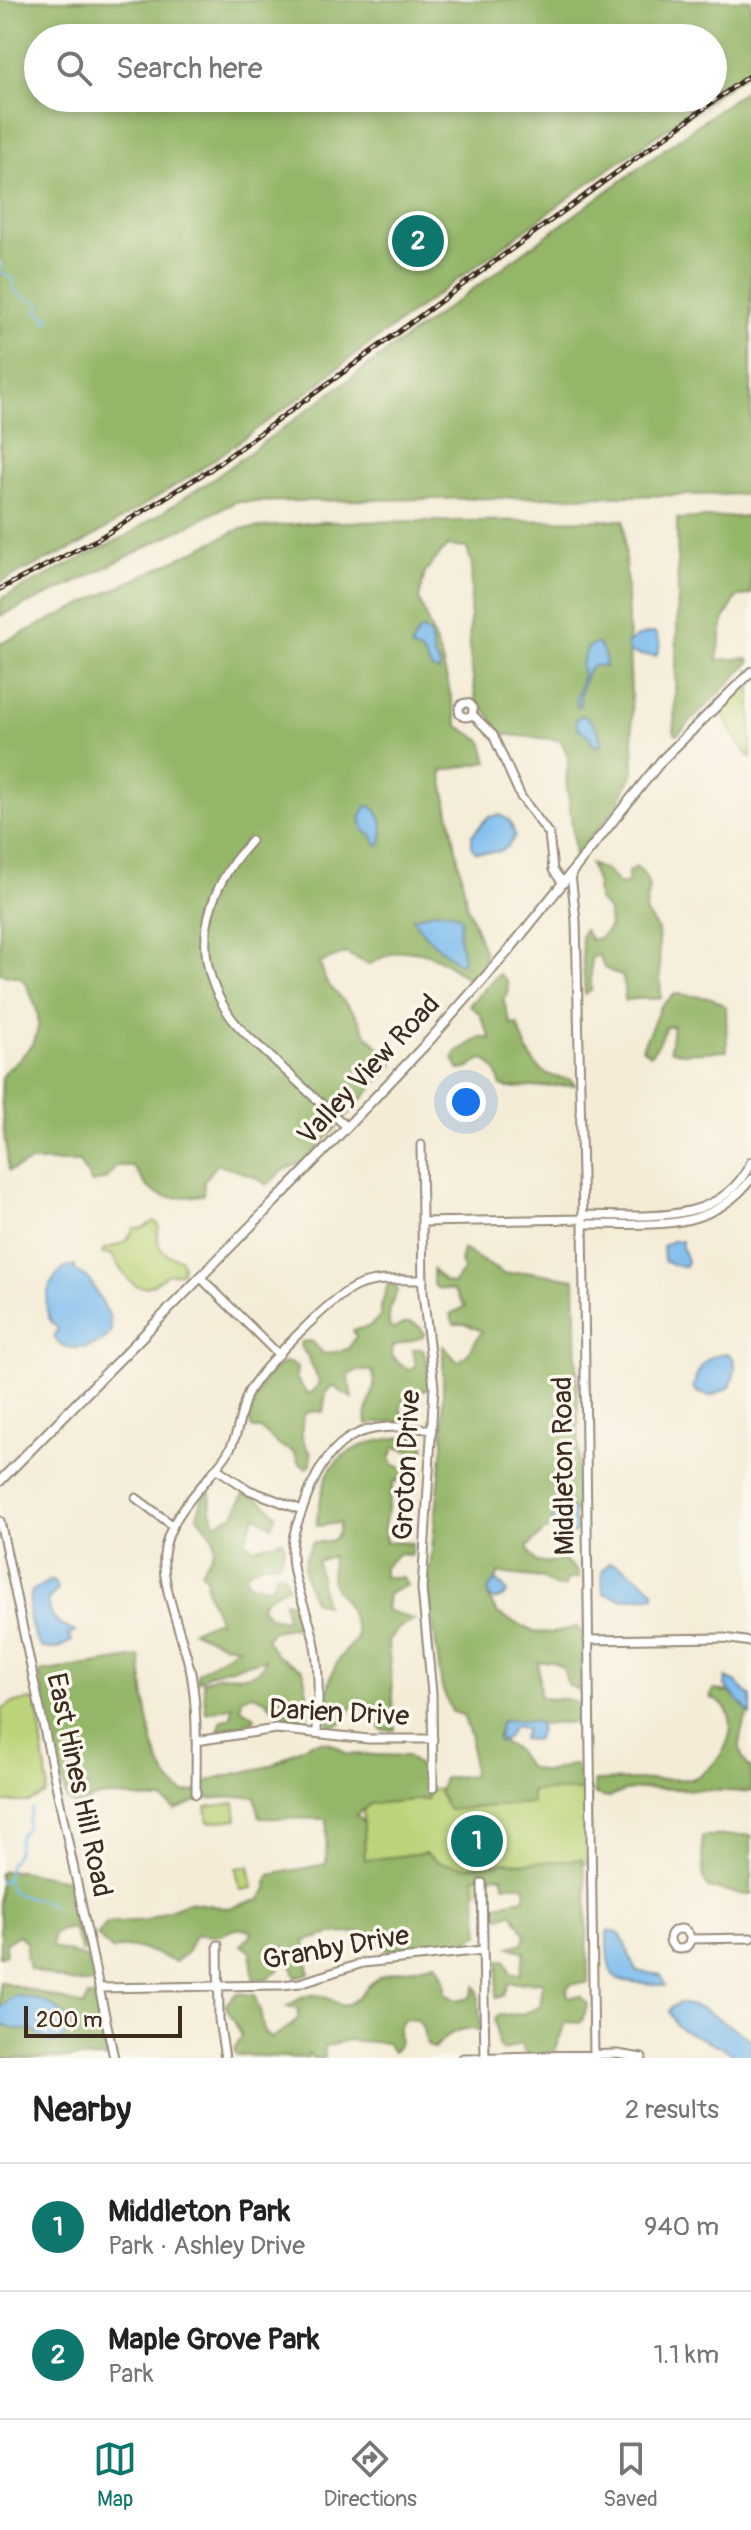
<!DOCTYPE html>
<meta charset="utf-8">
<style>
body{margin:0;font-family:Pangolin,sans-serif;background:#f6f6f6;color:#222}
.scale{position:absolute;left:24px;bottom:20px;width:158px;box-sizing:border-box;padding-left:8px;border:4px solid #3b2a1e;border-top:0;font-size:22px;line-height:28px;white-space:nowrap;color:#3b2a1e;-webkit-text-stroke:6px #fbf7ec;paint-order:stroke}
.you{position:absolute;left:466px;top:1102px;width:28px;height:28px;margin:-20px;border:6px solid #fff;border-radius:50%;background:#1a73e8;box-shadow:0 0 0 12px #1a73e833}
.badge{display:grid;place-items:center;width:52px;height:52px;border-radius:50%;background:#0f766e;color:#fff;font-size:26px;font-weight:700}
.pin{position:absolute;translate:-50% -50%;border:4px solid #fff;box-shadow:0 2px 8px #0006}
.list{margin:0;padding:0;list-style:none}
h2{display:flex;justify-content:space-between;align-items:center;height:104px;margin:0;padding:0 32px;font-size:34px}
h2 small{font-size:26px;font-weight:400;color:#767676}
.list li{display:grid;grid-template-columns:52px 1fr auto;gap:24px;align-items:center;box-sizing:border-box;height:128px;padding:0 32px;border-top:2px solid #e0e0e0}
.list b{display:block;font-size:30px;white-space:nowrap}
.list p{margin:0;font-size:26px;white-space:nowrap;color:#767676}
.list em{font-size:26px;font-style:normal;color:#767676}
.icon{flex:none;width:44px;height:44px;fill:none;stroke:currentColor;stroke-width:2;stroke-linecap:round;stroke-linejoin:round}
.map{position:relative;flex:none;width:751px;height:2058px;overflow:hidden}
.search{position:absolute;background:#fff;box-shadow:0 4px 12px #0003;left:24px;right:24px;top:24px;height:88px;display:flex;align-items:center;gap:20px;box-sizing:border-box;padding:0 28px;border-radius:44px;color:#767676;font-size:30px}
.sheet{height:360px;background:#fff}
nav{display:flex;justify-content:space-around;align-items:center;box-sizing:border-box;height:112px;border-top:2px solid #e0e0e0;background:#fff;font-size:22px;color:#767676}
nav a{display:grid;justify-items:center;gap:4px}
nav .on{color:#0f766e}
.map>svg:first-child{display:block}
</style>
<div class="map">
<svg width="751" height="2058" viewBox="0 0 751 2058">
<rect width="100%" height="100%" fill="#fbf7ec"/>
<filter id="ink" filterUnits="userSpaceOnUse"><feTurbulence type="fractalNoise" baseFrequency=".0125" numOctaves="2"/><feDisplacementMap in="SourceGraphic" scale="16" xChannelSelector="R" yChannelSelector="G"/><feConvolveMatrix kernelMatrix="1 2 1 2 8 2 1 2 1" color-interpolation-filters="sRGB"/></filter>
<filter id="wash" filterUnits="userSpaceOnUse"><feTurbulence type="fractalNoise" baseFrequency=".006" numOctaves="4" result="noise"/><feDisplacementMap in="SourceGraphic" scale="32" xChannelSelector="R" yChannelSelector="G"/><feGaussianBlur stdDeviation="1.8" result="paint"/><feColorMatrix in="noise" values="0 0 0 0 0 0 0 0 0 0 0 0 0 0 0 0 0 1.4 0 .05"/><feComposite in="paint" operator="in"/></filter>
<g filter="url(#wash)">
<rect width="100%" height="100%" fill="#f4ecd7"/>
<path fill="#bbd479" stroke="#7b7f4c" stroke-width="2" d="M751 684V758L736 740 720 708Z
M154 1221 159 1225C155 1246 160 1255 181 1259L183 1266 181 1273 166 1274C138 1303 127 1279 111 1254H102L104 1249C120 1245 127 1244 134 1228H143Z
M31 1700 35 1701 37 1708 48 1786 45 1794 30 1802H0L2 1710 12 1703Z
M590 1788V1863L483 1867V1890L365 1898 363 1790Z
M235 1803 237 1819 208 1822 206 1807Z
M249 1866 253 1888 240 1890 236 1868Z"/>
<path fill="#94b669" stroke="#687044" stroke-width="2" d="M0 0H751V70L713 96V38H38V98H711L586 185 332 372 319 384 194 474 81 544 0 582Z
M751 86V494L235 502 77 582 0 616V599L126 536 216 477Z
M751 516V594L737 597 724 619 717 660 748 658 750 662 677 735 674 733 678 594 677 519Z
M624 520 634 770 620 801 575 858C573 835 571 811 567 788 564 766 575 763 560 740L502 734 487 712 476 702 469 647 472 565 467 548 447 546 425 572 419 599 442 660 458 726 482 741 488 762 441 771 467 905 484 951 485 967 471 981C435 954 410 937 369 965L346 953 320 963 326 982 356 1015 367 1035 394 1064 307 1160 282 1171 267 1185 253 1176 217 1164 204 1181 203 1195C186 1197 163 1202 149 1188 142 1182 139 1173 132 1166H116L106 1179 92 1183 79 1162H30L9 1171C5 1141 0 1109 2 1078 4 1070 12 1066 18 1060 48 1033 41 1010 22 978L0 973V644L240 529 321 522Z
M590 864 607 871 620 885 628 883V872L636 867C654 881 649 892 645 912L658 930 661 998C648 1001 638 996 625 1001L623 977 604 968 599 955 591 958V990L585 994 581 936 584 929 591 940 601 937 609 928V911L598 900 597 885Z
M499 974 507 981 508 994 503 999 511 1025 517 1024C530 1054 531 1077 570 1079L575 1085 507 1088 501 1086C497 1073 495 1064 482 1059L466 1069 459 1070 453 1059 457 1052 480 1037 491 1039 479 1013 469 1005Z
M675 994 712 998 726 1007 727 1051 683 1053 670 1050 673 1026 666 1027 658 1045 650 1055 642 1048 661 1006Z
M463 1249 504 1274 531 1272 575 1279 580 1511H574L570 1507 559 1511 552 1522 554 1526 542 1533 527 1548 536 1562 546 1563 563 1559 578 1572 579 1578 568 1579 565 1587 554 1586 542 1578 499 1573 488 1595 497 1614 534 1632 552 1633 577 1627 583 1633 579 1690 568 1685 563 1668 552 1662H538L540 1697C559 1703 562 1692 584 1707V1721L539 1725 530 1721H502L497 1739 516 1750 528 1767 546 1772 575 1764 585 1791H532V1803L449 1810 439 1793 444 1778 473 1775 471 1738 463 1715 452 1712 442 1688 428 1588 443 1445V1346L458 1362 467 1355 482 1331 466 1324H454L450 1314 465 1307 453 1290 437 1288 433 1284V1270L444 1281 453 1284 464 1269 460 1262Z
M388 1284 394 1285 398 1290C391 1303 387 1314 390 1328L394 1329C405 1321 416 1319 424 1333L423 1337 393 1346 392 1356 408 1370 416 1366 413 1349H423L427 1361 431 1388 405 1396 400 1410 405 1416V1421L367 1424C363 1405 380 1391 372 1371L360 1370 348 1375 352 1398 332 1386 326 1393 323 1412 313 1411 304 1414C300 1429 300 1441 311 1453V1465L306 1468 298 1462 294 1452 280 1446 261 1429H253C238 1411 268 1370 286 1362L297 1366 296 1378 307 1394 313 1392 319 1382 309 1358 300 1346 301 1342 311 1341 324 1354 348 1349 356 1337 353 1330 368 1327 381 1316V1307Z
M415 1436 425 1438 424 1450 409 1451 395 1447 390 1458 393 1465 420 1472 394 1482 384 1526 386 1542 412 1543 411 1555 398 1554 384 1567V1577H403L407 1585 388 1594 386 1610 414 1620 399 1628 388 1640 395 1730H382L368 1711 355 1703 341 1723 329 1727C323 1693 329 1662 357 1639L356 1629 346 1602 337 1592 331 1579 332 1556 317 1561 325 1605 313 1601C305 1574 297 1567 313 1542 329 1543 340 1541 339 1523L318 1526 316 1523C320 1508 321 1488 328 1474 343 1444 385 1438 415 1436Z
M204 1492H210L211 1509 215 1524 234 1515 244 1494C258 1497 267 1504 276 1514L272 1526 255 1516 245 1540 253 1548 282 1540 285 1547 278 1563C264 1562 255 1565 245 1575L249 1584 271 1587 277 1572 284 1575 288 1586 265 1599 261 1607 269 1617 286 1620 284 1601 293 1603 300 1615 296 1627 272 1631 266 1638 276 1655 303 1670 310 1710 302 1723 278 1714 265 1700 252 1694 242 1698 241 1708 255 1717 253 1722 218 1731 222 1720 231 1718 233 1706 206 1713 203 1681C205 1681 215 1676 217 1676 235 1673 259 1683 265 1659L209 1674 197 1682 198 1673 239 1646 222 1644 192 1631 214 1621H219C216 1607 204 1594 207 1579L201 1572C204 1563 208 1561 212 1554 221 1540 206 1526 197 1517Z
M140 1657C145 1692 148 1775 184 1793L203 1790 204 1783C228 1773 244 1773 266 1767 294 1758 316 1723 346 1754L407 1756 421 1768 426 1785 431 1787 427 1799 370 1804 357 1815 364 1822 365 1860 425 1853 438 1862 467 1867 508 1862 528 1863 582 1859 586 1883 588 1983 571 1984 567 1988 568 1997 580 1996 588 2004 581 2023 566 2022 554 2051 534 2056 523 2051 521 2044 503 2051 498 2046 495 2019 500 2015 522 2014 540 2007 543 1982 509 1983 503 1996 496 1998 499 1960H505L511 1974H520L525 1952 510 1947 523 1943 526 1935 512 1913 500 1917 495 1915 493 1906 524 1898 526 1891 524 1885H504L503 1877 497 1875 491 1877 484 1874 474 1877 480 1934 465 1942 386 1950 369 1932 331 1934 305 1941 309 1973 296 1978 286 1948 268 1947 280 1968 268 1979H253L251 1951 241 1945 250 1937 252 1930C228 1926 233 1933 214 1936 208 1936 201 1934 195 1935L187 1953 175 1962C154 1953 134 1942 112 1950L97 1936 106 1923 146 1920 188 1902 229 1908 243 1904 260 1899 267 1889V1880L270 1875 326 1864 327 1819 260 1818 255 1796 202 1799 175 1810 164 1800C135 1801 105 1787 79 1806L67 1801 48 1722 39 1672Z
M714 1690 731 1692 749 1712C739 1732 734 1753 751 1769V1792L647 1788 625 1791 608 1798 595 1795 594 1781 692 1779C724 1766 751 1714 710 1697Z
M751 1835V1895C735 1896 724 1887 709 1889L703 1878 702 1836Z
M4 1871H21L73 1881 88 1950 82 1952 73 1928 62 1930 53 1935 52 1947 87 1958 94 1977 93 1984 68 1981 30 1969 26 1955V1942L19 1935 6 1943V1954L0 1957V1873Z
M437 1963 444 1979 445 1994 456 2000 471 1997 475 1986 478 1990 481 2032C463 2023 447 2034 434 2049L427 2045 422 2026 417 2020 405 2019C403 2022 400 2024 399 2028 396 2037 403 2045 393 2052L387 2043 348 2040 325 2046V2058H313L308 2053 307 2058 236 2055 234 2049 242 2036 225 2005 237 1993 254 1995 261 2014 264 2033 271 2038 292 2025 298 2018V2009L287 2007C311 1990 317 1992 343 2006 362 1999 363 1987 379 1977 387 1972 425 1966 437 1963Z
M0 1981 84 2006 88 1996 96 1997 109 2058H0Z"/>
<path fill="#7abbee" stroke="#5a7286" stroke-width="2" d="M423 630 430 635 434 657 440 665 439 672 432 669 421 652 413 649 411 646 418 632Z
M650 633H655C661 641 661 648 656 656L639 655 629 652 627 644 636 637Z
M595 644H598C603 651 607 658 605 667 601 666 595 665 591 667 585 672 578 697 580 705L577 707 576 698 583 674 581 664 588 647Z
M581 715C594 720 600 732 601 745L598 747 592 744 590 737 577 727 576 720Z
M366 806 373 807C384 819 385 830 380 845H377L372 835 364 831 361 816Z
M500 815 510 821 515 835C508 854 494 853 476 852L472 848V835L488 817Z
M436 911 452 912 461 918 459 936 463 961 458 963C442 950 422 936 413 918Z
M672 1241H682V1247L687 1261 685 1266 672 1265 664 1261 663 1246Z
M69 1266H74L76 1271 89 1279 109 1315 111 1331C102 1349 64 1356 54 1337L58 1328C37 1315 47 1274 69 1266Z
M726 1353C740 1359 735 1375 730 1387L711 1396 698 1393 693 1387C698 1368 705 1355 726 1353Z
M566 1507 574 1511V1523L578 1527 576 1532 570 1535 560 1531 552 1522 555 1514Z
M609 1563C625 1564 641 1581 654 1590V1596L621 1599 603 1593 602 1571Z
M496 1579 507 1592 505 1596 494 1600 488 1595 490 1586Z
M51 1580 55 1581 58 1590 48 1599C50 1621 58 1624 75 1632L69 1635 72 1641 56 1649 42 1648C30 1635 26 1608 32 1591Z
M726 1678 737 1683 751 1697V1715L725 1686Z
M505 1720 538 1722 540 1728 537 1740 522 1739 526 1730 517 1726 513 1727 506 1739 498 1742 500 1724Z
M609 1930 618 1932 621 1935 636 1971 661 1975 665 1986C618 1977 606 1993 607 1932Z
M15 1995C43 2002 52 2000 71 2023 68 2035 62 2042 50 2044L33 2031 11 2028 0 2024V2008Z
M679 2003 701 2008 751 2039V2058H739L722 2047 682 2030 677 2026 669 2012 671 2007Z"/>
<g fill="none" stroke-linecap="round" stroke-linejoin="round">
<path stroke="#7abbee" stroke-width="2" d="M0 261V268
M0 271 13 279 14 291 25 298 39 302 41 308H38V312L49 318 48 321 44 322
M7 1879C11 1896 17 1895 33 1898 40 1899 47 1903 53 1906
M0 1882 7 1879 9 1865 17 1853 20 1835 26 1829 32 1808"/>
</g>
</g>
<g filter="url(#ink)">
<g fill="none" stroke-linecap="round" stroke-linejoin="round">
<defs>
<path id="minor" d="M459 710a7 7 0 1 1 14 0a7 7 0 1 1-14 0Z
M473 715 493 735 521 797 549 834 553 870 563 883
M251 841C204 892 188 955 230 1016 242 1033 259 1046 274 1060 298 1082 322 1105 347 1127
M571 874 576 921 583 1219 594 2058
M421 1145 423 1293 434 1387 422 1589 432 1693 433 1788
M583 1215C642 1215 721 1228 751 1162
M422 1222 583 1219
M583 1224C645 1223 709 1235 751 1179
M200 1277 279 1355
M216 1468 249 1490 302 1510
M136 1498 172 1525
M0 1521 114 2058
M588 1640 724 1638 751 1642
M317 1732C318 1702 320 1670 314 1640 308 1611 291 1580 292 1550 292 1532 301 1515 307 1497 331 1432 366 1420 432 1430
M196 1741 276 1729 368 1739H433
M196 1794C196 1753 198 1712 191 1673 184 1640 161 1586 164 1555 168 1514 205 1486 227 1454 240 1434 239 1411 249 1391 262 1368 332 1296 357 1286 377 1278 401 1280 423 1280
M482 1883 485 2058
M670 1939a10 10 0 1 1 20 0a10 10 0 1 1-20 0Z
M690 1939 751 1938
M218 1945 219 2020 225 2058
M100 1988 282 1985 300 1983 363 1963 483 1950
M463 2058 617 2054 642 2058"/>
<path id="major" d="M0 1481 297 1179 428 1042 509 950 662 760 751 672"/>
</defs>
<use href="#minor" stroke="#988b7a" stroke-width="11"/>
<use href="#major" stroke="#988b7a" stroke-width="12"/>
<use href="#minor" stroke="#fff" stroke-width="7"/>
<use href="#major" stroke="#fff" stroke-width="8"/>
<defs>
<path id="rail" d="M0 589 98 539 211 469 751 74"/>
</defs>
<use href="#rail" stroke="#3b2a1e" stroke-width="5"/>
<use href="#rail" stroke="#fbf7ec" stroke-width="2" stroke-dasharray="6" stroke-linecap="butt"/>
</g>
</g>
<g text-anchor="middle" dominant-baseline="central" stroke-width="7" stroke-linejoin="round" paint-order="stroke">
<g font-size="28" fill="#3b2a1e" stroke="#fbf7ec">
<text transform="translate(369 1070) rotate(-47)">Valley View Road</text>
<text transform="translate(407 1465) rotate(-87)">Groton Drive</text>
<text transform="translate(564 1466) rotate(-91)">Middleton Road</text>
<text transform="translate(339 1713) rotate(3)">Darien Drive</text>
<text transform="translate(79 1785) rotate(78)">East Hines Hill Road</text>
<text transform="translate(336 1948) rotate(-10)">Granby Drive</text>
</g>
</g>
</svg>
<div class="scale">200 m</div>
<div class="you"></div>
<div class="pin badge" style="left:477px;top:1841px">1</div>
<div class="pin badge" style="left:418px;top:241px">2</div>
<div class="search"><svg class="icon" aria-label="search" viewBox="0 0 24 24"><circle cx="10" cy="10" r="6"/><path d="M15 15l6 6"/></svg>Search here</div>
</div>
<section class="sheet">
<h2>Nearby<small>2 results</small></h2>
<ul class="list">
<li><span class="badge">1</span><div><b>Middleton Park</b><p>Park · Ashley Drive</p></div><em>940 m</em></li>
<li><span class="badge">2</span><div><b>Maple Grove Park</b><p>Park</p></div><em>1.1 km</em></li>
</ul>
</section>
<nav>
<a class="on"><svg class="icon" aria-label="map" viewBox="0 0 24 24"><path d="M3 6l6-2 6 2 6-2v14l-6 2-6-2-6 2zM9 4v14M15 6v14"/></svg>Map</a>
<a><svg class="icon" aria-label="directions" viewBox="0 0 24 24"><path d="M12 3l9 9-9 9-9-9zM9 14v-3h6M13 9l2 2-2 2"/></svg>Directions</a>
<a><svg class="icon" aria-label="saved" viewBox="0 0 24 24"><path d="M7 4h10v16l-5-4-5 4z"/></svg>Saved</a>
</nav>
